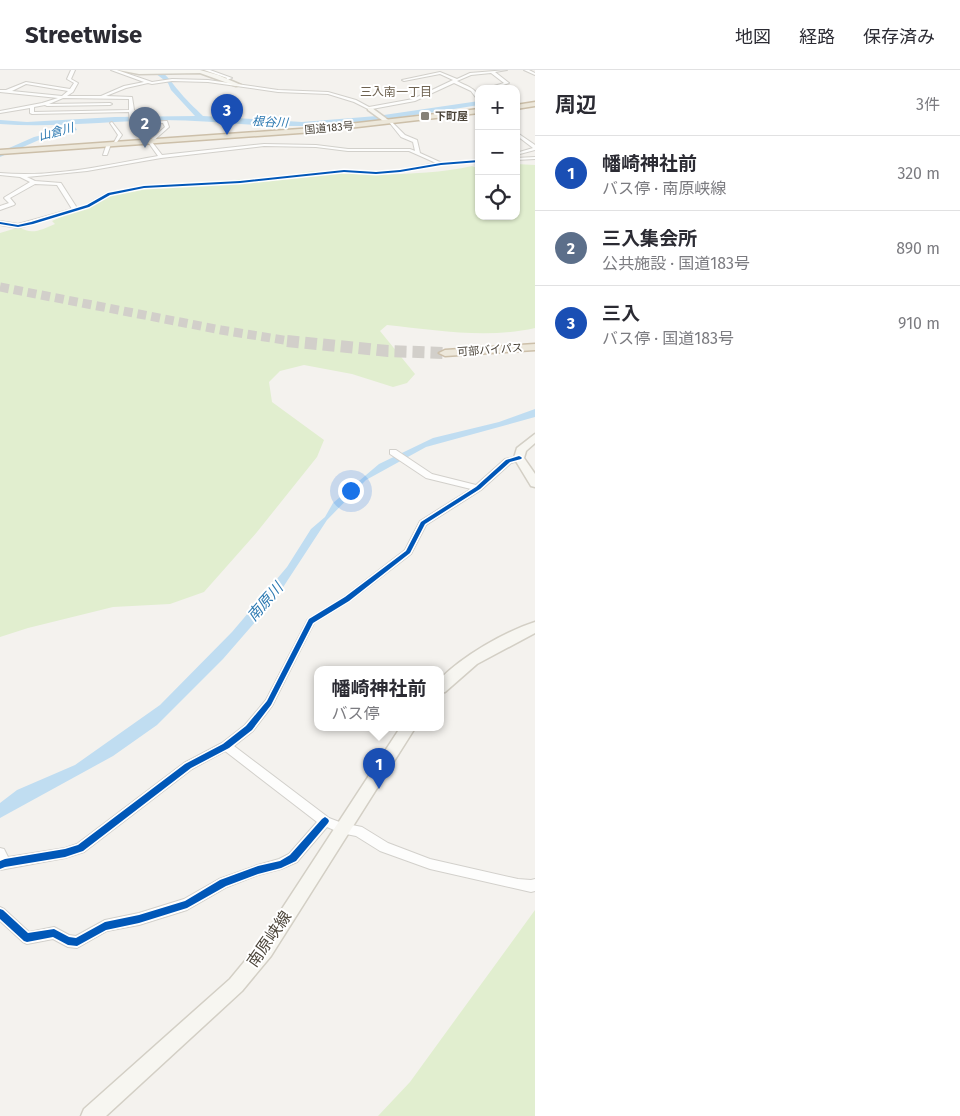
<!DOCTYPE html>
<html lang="ja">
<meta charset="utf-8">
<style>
body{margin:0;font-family:"Fira Sans","Noto Sans JP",sans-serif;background:#f7f7f7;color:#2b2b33}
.controls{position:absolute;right:15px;top:15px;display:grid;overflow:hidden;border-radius:10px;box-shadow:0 1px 4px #0004}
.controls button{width:45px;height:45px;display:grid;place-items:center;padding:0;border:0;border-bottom:1px solid #e1e1e2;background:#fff;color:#2b2b33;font:25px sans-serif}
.you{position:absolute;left:350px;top:420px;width:18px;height:18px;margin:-12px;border:4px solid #fff;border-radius:50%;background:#1a73e8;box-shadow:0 0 0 8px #1a73e833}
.badge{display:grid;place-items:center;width:32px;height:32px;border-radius:50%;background:#868178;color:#fff;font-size:16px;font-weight:700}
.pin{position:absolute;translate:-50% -41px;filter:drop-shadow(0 1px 2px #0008)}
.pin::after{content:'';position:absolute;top:26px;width:18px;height:15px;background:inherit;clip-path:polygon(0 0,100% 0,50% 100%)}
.popup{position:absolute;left:314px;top:596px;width:130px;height:65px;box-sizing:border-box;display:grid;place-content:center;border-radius:10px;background:#fff;filter:drop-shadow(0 1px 4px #0005);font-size:16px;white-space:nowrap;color:#7c7c81}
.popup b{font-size:19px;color:#2b2b33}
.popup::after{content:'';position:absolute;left:50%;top:100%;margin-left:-10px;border:10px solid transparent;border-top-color:#fff}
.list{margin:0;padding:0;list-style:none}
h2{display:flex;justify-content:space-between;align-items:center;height:65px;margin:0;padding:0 20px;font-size:21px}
h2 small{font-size:16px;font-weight:400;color:#7c7c81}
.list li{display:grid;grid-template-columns:32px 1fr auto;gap:15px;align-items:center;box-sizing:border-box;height:75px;padding:0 20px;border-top:1px solid #e1e1e2}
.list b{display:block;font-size:19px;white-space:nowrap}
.list p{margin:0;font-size:16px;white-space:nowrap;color:#7c7c81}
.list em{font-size:16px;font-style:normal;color:#7c7c81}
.icon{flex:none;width:28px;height:28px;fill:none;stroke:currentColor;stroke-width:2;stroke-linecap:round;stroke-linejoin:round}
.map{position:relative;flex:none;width:535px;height:1046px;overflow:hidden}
header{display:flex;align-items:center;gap:30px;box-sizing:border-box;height:70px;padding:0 25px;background:#fff;border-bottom:1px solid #e1e1e2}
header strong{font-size:24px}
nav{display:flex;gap:28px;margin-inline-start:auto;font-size:18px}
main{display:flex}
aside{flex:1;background:#fff}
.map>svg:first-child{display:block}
</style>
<header>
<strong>Streetwise</strong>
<nav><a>地図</a><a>経路</a><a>保存済み</a></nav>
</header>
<main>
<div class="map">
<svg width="535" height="1046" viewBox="0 0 535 1046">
<rect width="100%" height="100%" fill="#f4f2ee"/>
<path fill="#e1eecf" d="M516 94 535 95V258C487 269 435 260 387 255L380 261 415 304 407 313 393 317 352 304 304 295 280 301 269 312 272 332 324 370 317 387 257 462 204 522 170 534 113 537 28 558 0 567V163L20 157C31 166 43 159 55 154L52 151 106 127 139 119 298 104C318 98 335 103 356 104 392 105 437 104 472 96L479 99V146H516Z
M535 840V1046H378L410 1012Z"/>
<path fill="#c0ddf1" d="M535 339V347L426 377 366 410 327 450 276 528 223 589 157 655 113 686 0 748V733L17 720 75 695 160 635 232 562 287 497 311 459 325 447 333 433 379 394 433 368 499 352Z"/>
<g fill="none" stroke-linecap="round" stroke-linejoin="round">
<path fill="#c0ddf1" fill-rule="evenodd" d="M151 0C166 0 170 11 178 20 185 29 195 38 203 46L302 52 377 46 479 31V35C421 44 361 55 302 56 256 57 209 50 162 50 108 51 54 58 0 54V50L27 52 115 47 195 46 171 20 168 13Z
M75 57 77 60 39 70 0 87V82L34 67Z"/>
<path stroke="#d2cfca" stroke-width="9" stroke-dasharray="9 5" stroke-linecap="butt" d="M0 217 221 260 296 272"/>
<path stroke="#d2cfca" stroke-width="12" stroke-dasharray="12 6" stroke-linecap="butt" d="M287 271 388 281 445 283"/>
<defs>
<path id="street" d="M71 0H75L71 9 78 13 73 22 67 26H101L124 16 144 12 111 0H117L152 12 172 9 208 10 278 20 328 22 356 30 369 37 413 29 453 10 440 4 404 11 402 10 440 2 457 9 470 3 507 0 495 2 509 13 491 19H484L504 13 491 3 471 5 457 11C466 16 477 18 479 29H477L471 21 454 13 415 31 372 39 370 40 354 32 328 24 278 22 208 12 172 11 152 14 148 13 126 18 106 26 132 27 134 40 135 41 134 42V52L167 51 169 57 152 72 162 85 264 74 316 75 348 79H410L415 81 413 72 401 67 389 52 391 51 405 65 417 70 420 83 442 93 479 90V92L441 95 400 102 376 104 344 102 240 113 144 118 111 125 90 137 34 154 18 158 0 155V151L18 154 72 139 57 115 35 114 10 128 15 134 14 135 0 140V136L9 133 4 128 5 127 30 112 20 107 0 105V103C53 108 106 95 158 86L148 72 165 57 163 53 130 54 129 42 32 44 30 43V38L0 43V41L42 33 58 28 0 22V20H6L26 12 70 19 74 13 67 9ZM26 14 68 21 62 26 12 21ZM63 28 129 29V40L34 42V37L45 35 47 36 110 35 112 34 110 33 49 34ZM264 76 316 77 348 81H409L436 93 400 100 376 102 344 100 240 111 144 116 107 123 86 135 77 138 61 113 35 111 27 107 87 101 161 88Z
M204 0H210L232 8 225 11 227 8Z
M524 0H529L535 3V5Z
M112 52 122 65 115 75 113 74 118 65 110 53Z
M516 62 535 75V80L516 85V83L533 78 516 65Z
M107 73 111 74 107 85H103Z
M535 87V89L516 90V88Z
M390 380H396L432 404 476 415 505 389 519 386 523 388 522 390 511 393 481 420 426 455 411 484 350 531 314 553 272 636 253 661 234 676 329 748 342 753 362 757 388 773 430 789 518 809 531 810 535 809V821L531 822 518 819 430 799 380 781 356 766 341 763 327 757 297 792 281 799 258 805 227 817 187 840 139 855 107 861 77 878 68 877 53 869 27 874 23 872 0 851V837L4 839 29 862 54 857 69 865 76 866 105 850 139 843 184 829 219 809 258 795 279 789 289 784 317 752 225 681 192 699 84 782 65 788 0 800V778L4 779 8 787 65 778 77 774 184 693 222 673 245 655 266 630 308 549 344 527 405 480 420 451 471 419 426 408 390 384Z"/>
<path id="secondary" d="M118 0H200L218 5 241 15 236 16 200 3 139 4Z
M368 38H372L391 52 386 53 368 40Z
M535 364V373L526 381 524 388 535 404V417L531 416 514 388 517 378Z
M535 552V563L477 594 445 622 440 623V609C463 586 504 562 535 552Z
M400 658H415L271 886 242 921 106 1046H81L84 1039 230 909 259 874Z"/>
<path id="highway" d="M535 32V36L516 39V35Z
M479 39V43L314 62 0 84V80L314 58Z
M535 274V280L445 286 439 283 445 280Z"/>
</defs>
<use href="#street" stroke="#d2d0cb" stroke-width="2"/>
<use href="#secondary" stroke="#d3cfc5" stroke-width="3"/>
<use href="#highway" stroke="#ccbfa9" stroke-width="3"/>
<use href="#street" fill="#fdfdfc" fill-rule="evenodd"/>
<use href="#secondary" fill="#f7f6f1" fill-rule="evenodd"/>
<use href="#highway" fill="#ede8db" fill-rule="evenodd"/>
<defs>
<path id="cycleway" d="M479 90V92L441 95 400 102 376 104 344 102 240 113 144 118 110 125 89 137 33 154 18 157 0 154V152L18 155 31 152 87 135 108 123 144 116 240 111 344 100 376 102 400 100 441 93Z
M519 386 521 387 522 388 521 389 510 392 480 419 425 454 410 483 349 531 313 553 271 635 252 660 229 678 191 698 83 781 65 787 5 797 0 799V791L5 789 65 779 78 775 185 694 223 674 246 656 267 631 309 549 345 527 406 481 421 452 476 417 506 390Z
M325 747 328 749 329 751 328 753 296 791 281 798 258 804 226 816 187 838 139 853 106 860 77 876 68 875 53 867 27 872 24 871 0 849V839L3 840 28 863 54 859 69 867 76 868 105 852 139 845 185 831 220 810 258 796 280 791 290 785 322 749Z"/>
</defs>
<use href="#cycleway" stroke="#fff" stroke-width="3"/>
<use href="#cycleway" fill="#0057b8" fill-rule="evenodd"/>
</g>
<rect fill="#868178" stroke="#fff" stroke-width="2" x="420" y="41" width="10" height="10" rx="2.5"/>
<g text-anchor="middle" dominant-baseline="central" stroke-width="4" stroke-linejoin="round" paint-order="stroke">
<g font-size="11" font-weight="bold" fill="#4b4439" stroke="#fff" text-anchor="start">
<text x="435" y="46">下町屋</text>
</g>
<g font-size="11" fill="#4b4439" stroke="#fff">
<text transform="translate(329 58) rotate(-5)">国道183号</text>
<text transform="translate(490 280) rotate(-4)">可部バイパス</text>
</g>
<g font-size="12" fill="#6e6250" stroke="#fff">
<text x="396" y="22">三入南一丁目</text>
</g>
<g font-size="12" font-style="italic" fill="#2e7ab2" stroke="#fff">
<text transform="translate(270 52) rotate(3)">根谷川</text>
<text transform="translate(56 62) rotate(-15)">山倉川</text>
</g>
<g font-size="15" font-style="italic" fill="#2e7ab2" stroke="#fff">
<text transform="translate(265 532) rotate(-49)">南原川</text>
</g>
<g font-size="16" fill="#4b4439" stroke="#fff">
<text transform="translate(269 869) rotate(-55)">南原峡線</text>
</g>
</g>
</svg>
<div class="controls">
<button>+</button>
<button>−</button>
<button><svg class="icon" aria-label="locate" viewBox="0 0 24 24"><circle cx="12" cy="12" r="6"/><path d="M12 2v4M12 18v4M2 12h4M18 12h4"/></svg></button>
</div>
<div class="you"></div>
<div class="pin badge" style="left:379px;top:719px;background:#1a4fb4">1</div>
<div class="popup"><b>幡崎神社前</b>バス停</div>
<div class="pin badge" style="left:145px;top:78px;background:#5c6f8a">2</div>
<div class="pin badge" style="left:227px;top:65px;background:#1a4fb4">3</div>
</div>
<aside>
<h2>周辺<small>3件</small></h2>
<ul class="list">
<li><span class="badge" style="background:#1a4fb4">1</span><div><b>幡崎神社前</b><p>バス停 · 南原峡線</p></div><em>320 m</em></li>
<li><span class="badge" style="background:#5c6f8a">2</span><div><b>三入集会所</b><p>公共施設 · 国道183号</p></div><em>890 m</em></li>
<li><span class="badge" style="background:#1a4fb4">3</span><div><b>三入</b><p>バス停 · 国道183号</p></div><em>910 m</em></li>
</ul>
</aside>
</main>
